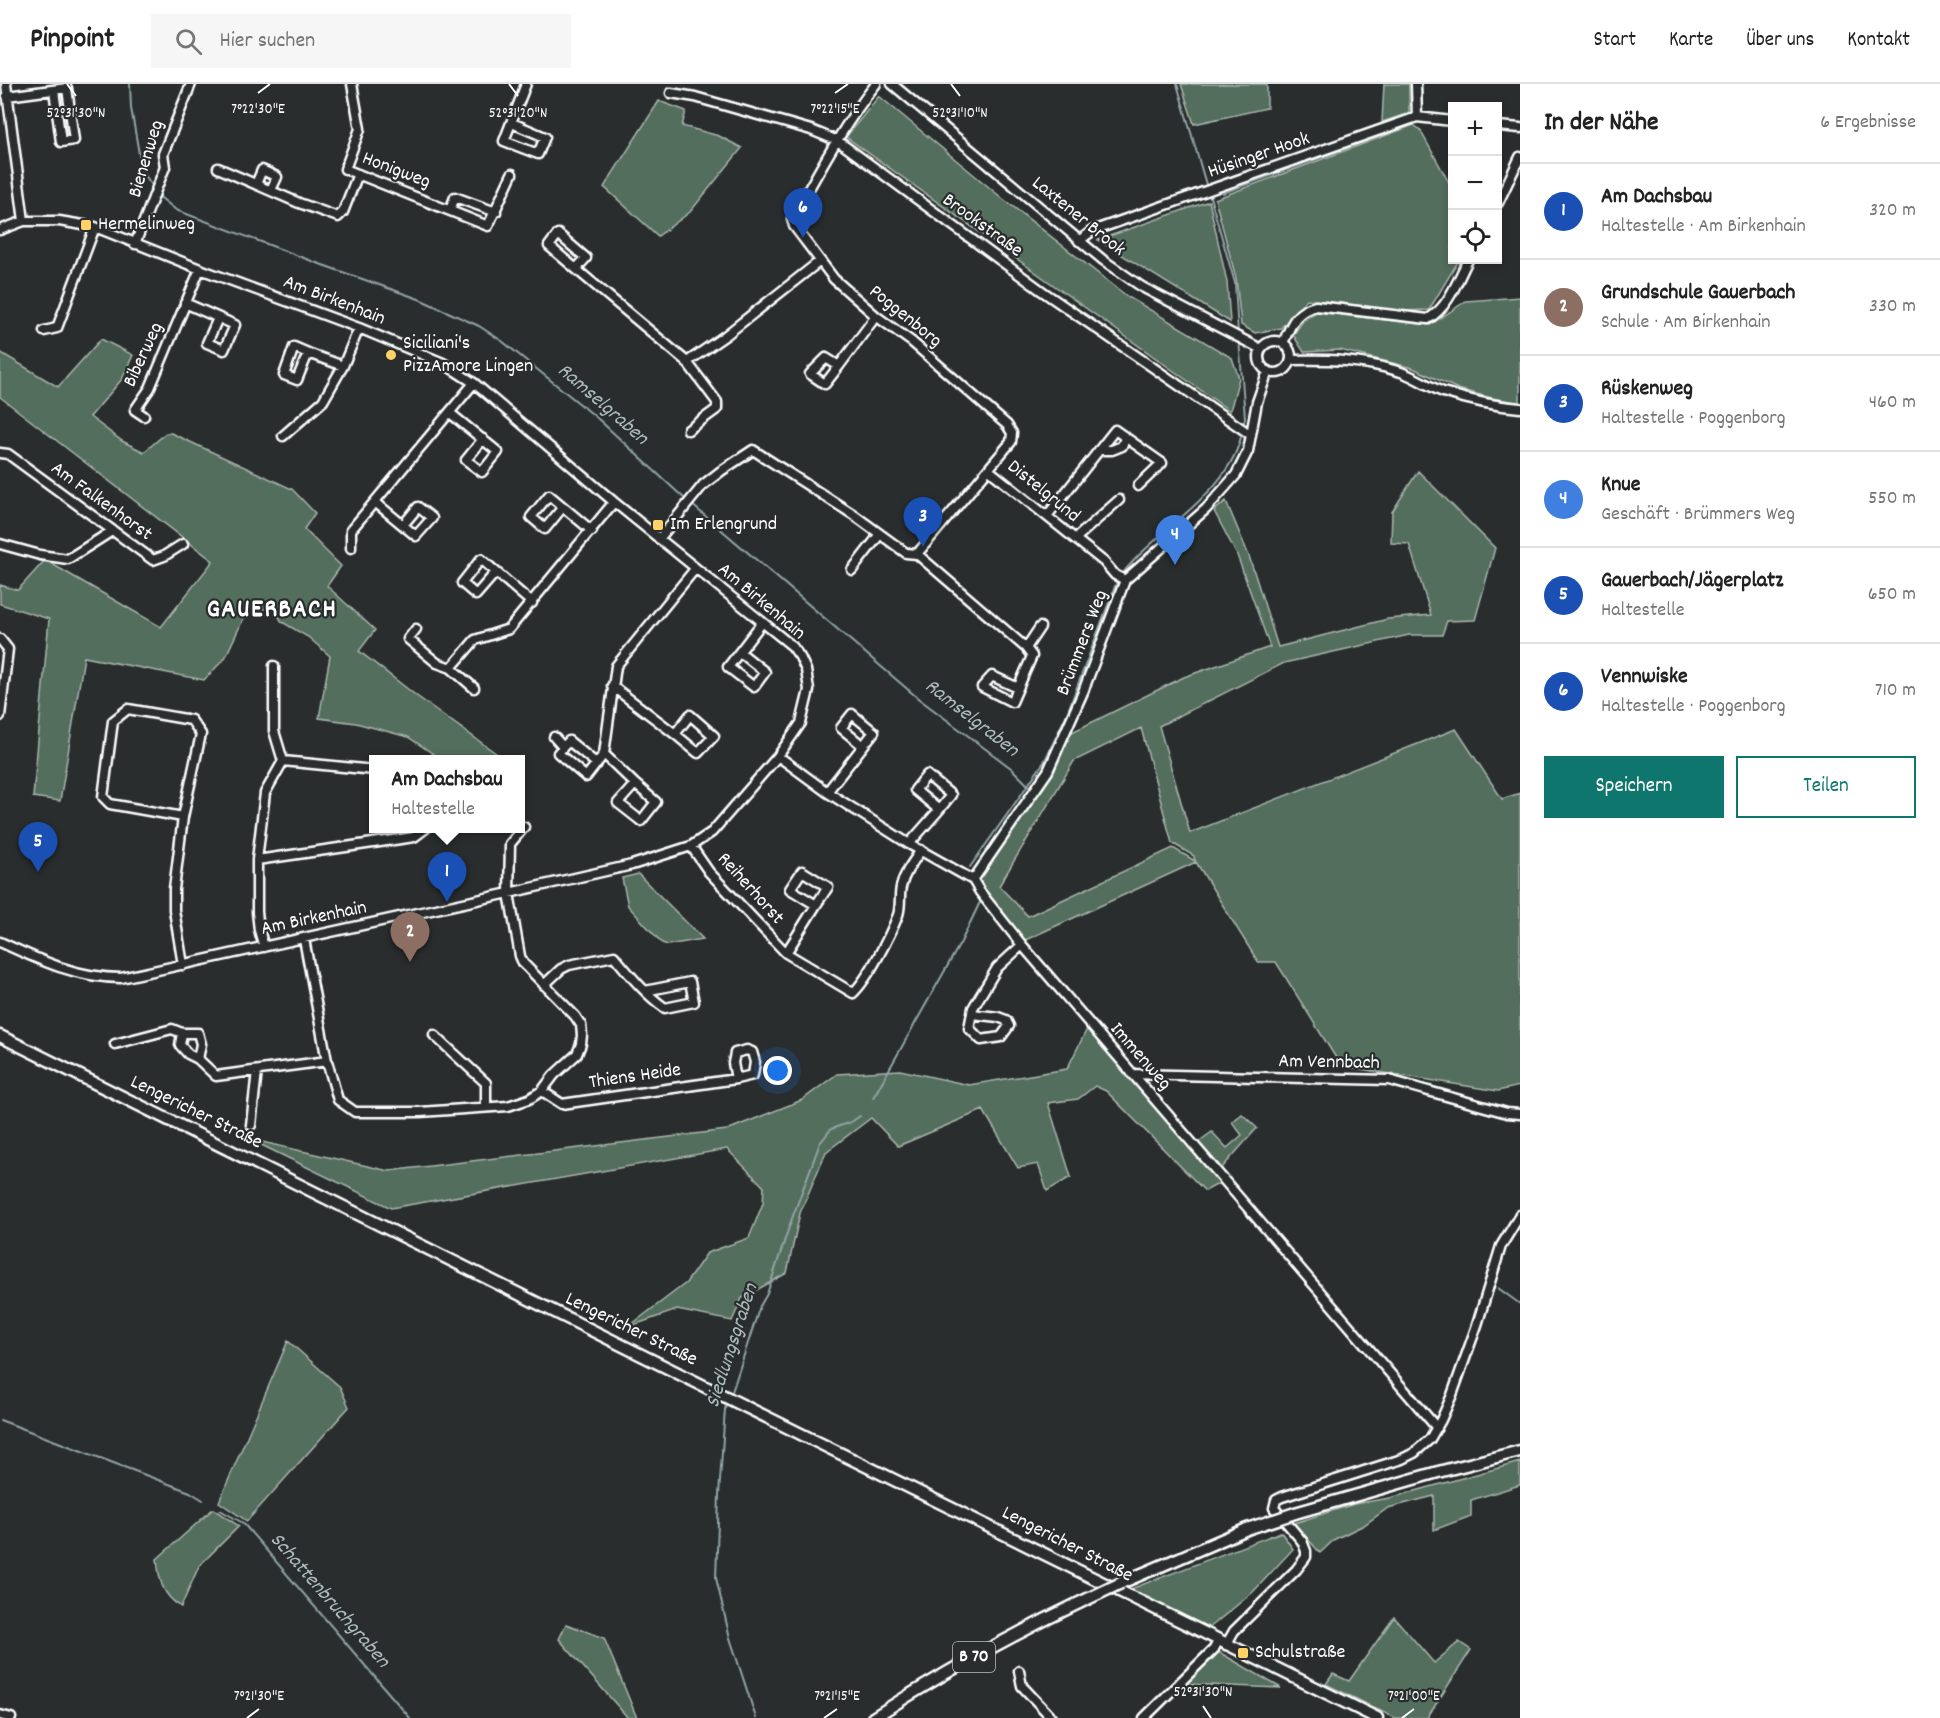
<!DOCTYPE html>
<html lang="de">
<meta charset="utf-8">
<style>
body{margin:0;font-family:Dekko,sans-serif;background:#f6f6f6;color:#222}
.controls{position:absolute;right:18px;top:18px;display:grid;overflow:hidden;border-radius:0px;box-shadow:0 3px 9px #0003}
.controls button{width:54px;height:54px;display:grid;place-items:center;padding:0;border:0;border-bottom:2px solid #e0e0e0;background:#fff;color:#222;font:30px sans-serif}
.you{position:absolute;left:778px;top:987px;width:21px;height:21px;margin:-15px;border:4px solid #fff;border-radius:50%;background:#1a73e8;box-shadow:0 0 0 9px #1a73e833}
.badge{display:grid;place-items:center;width:39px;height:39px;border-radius:50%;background:#0f766e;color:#fff;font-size:20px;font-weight:700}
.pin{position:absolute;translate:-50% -50px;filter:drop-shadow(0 2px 3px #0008)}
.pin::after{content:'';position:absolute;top:32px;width:21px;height:18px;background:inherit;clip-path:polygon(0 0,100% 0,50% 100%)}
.popup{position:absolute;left:369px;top:671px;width:156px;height:78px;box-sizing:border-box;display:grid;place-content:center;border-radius:0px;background:#fff;filter:drop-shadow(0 2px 4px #0005);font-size:20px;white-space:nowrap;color:#767676}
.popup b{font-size:22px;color:#222}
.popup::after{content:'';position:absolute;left:50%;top:100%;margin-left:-12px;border:12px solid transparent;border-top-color:#fff}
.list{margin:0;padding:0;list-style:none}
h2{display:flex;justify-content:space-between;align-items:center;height:78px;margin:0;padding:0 24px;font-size:26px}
h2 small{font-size:20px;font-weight:400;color:#767676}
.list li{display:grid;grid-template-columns:39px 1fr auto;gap:18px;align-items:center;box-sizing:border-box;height:96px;padding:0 24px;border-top:2px solid #e0e0e0}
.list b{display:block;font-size:22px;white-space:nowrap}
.list p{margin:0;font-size:20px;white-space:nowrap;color:#767676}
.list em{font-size:20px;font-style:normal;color:#767676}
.actions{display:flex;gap:12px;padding:18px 24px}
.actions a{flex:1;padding:14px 0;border:2px solid #0f766e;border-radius:0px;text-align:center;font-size:21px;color:#0f766e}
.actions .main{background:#0f766e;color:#fff}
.icon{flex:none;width:33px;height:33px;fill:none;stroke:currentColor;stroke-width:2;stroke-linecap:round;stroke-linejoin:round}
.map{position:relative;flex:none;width:1520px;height:1634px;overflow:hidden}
header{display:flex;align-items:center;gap:36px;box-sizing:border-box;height:84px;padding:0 30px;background:#fff;border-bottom:2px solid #e0e0e0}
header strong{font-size:28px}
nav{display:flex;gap:33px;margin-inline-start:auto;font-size:21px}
.search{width:420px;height:54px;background:#f6f6f6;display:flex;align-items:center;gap:15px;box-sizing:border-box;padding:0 21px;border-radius:0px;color:#767676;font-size:22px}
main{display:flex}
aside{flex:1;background:#fff}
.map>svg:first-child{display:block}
</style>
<header>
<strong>Pinpoint</strong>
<div class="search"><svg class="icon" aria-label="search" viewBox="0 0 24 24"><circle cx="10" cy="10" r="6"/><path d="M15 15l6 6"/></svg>Hier suchen</div>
<nav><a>Start</a><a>Karte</a><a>Über uns</a><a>Kontakt</a></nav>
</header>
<main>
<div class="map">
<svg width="1520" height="1634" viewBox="0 0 1520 1634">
<rect width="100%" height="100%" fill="#2a2d2e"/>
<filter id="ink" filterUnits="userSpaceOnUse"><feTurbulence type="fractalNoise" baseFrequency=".0167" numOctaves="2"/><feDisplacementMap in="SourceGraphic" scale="12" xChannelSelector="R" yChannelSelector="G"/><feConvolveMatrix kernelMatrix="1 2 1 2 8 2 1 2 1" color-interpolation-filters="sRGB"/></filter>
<g filter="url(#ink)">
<path fill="#536e5d" stroke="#a9b6ae" stroke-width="1.5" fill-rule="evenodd" d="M1181 0H1267V24L1194 40Z
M1384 0H1409V29L1382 38Z
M879 12 1002 114 1128 213 1232 274 1239 294 1230 327 846 53Z
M659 17 686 27 682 42 719 52 742 64 690 128 658 152 604 103Z
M1414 41 1420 46 1452 104V176H1459L1429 226 1402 227 1307 215 1281 244 1255 249 1241 241 1236 194 1215 115Z
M1209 117 1227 198 1230 238 1098 156Z
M1520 213V319L1492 314 1458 305 1413 284 1340 266 1304 268 1293 251 1303 237 1316 228 1430 241 1466 217Z
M101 255 133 271 122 295 90 333 122 357 144 368 166 349H171L292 405 315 429 304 445 341 482 327 502 375 546 359 567 418 613 504 675H441L408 653 356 639 319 634 330 572 308 553 282 538 274 525H248L225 574 204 596 84 573 60 717 33 713 49 535 0 520V501L18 506 45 476 161 543 213 477 0 313V268L58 303Z
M1418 387 1495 464 1475 536 1447 537 1442 551H1409L1284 579 1159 642 1190 749 1456 645 1502 715 1520 709V1002L1498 1007 1341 982 1276 878H1258L1196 778 1021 858 979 796 1053 688 1070 649 1184 593 1270 563 1237 471 1214 427 1226 417 1249 472 1278 563 1388 535 1431 531 1409 460 1391 459 1392 428ZM1141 644 1172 759 1194 772 1195 777 1173 764 1028 832 999 802 1074 677Z
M638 790 703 855 668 861 662 859 628 822 622 794Z
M1087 945 1220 1099 1205 1107 1106 1007 1095 1002 1078 1015 1048 1019 1071 1093 1047 1107 1038 1080 1018 1084 983 1026 898 1062 871 1034 826 1068 800 1129 787 1189 742 1214 732 1237 677 1226 628 1243 686 1199 707 1169 749 1154 763 1119 764 1103 727 1065 391 1124 249 1055 389 1087 727 1046 802 1016 837 990 900 986 969 1001 1067 985Z
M1242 1030 1257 1044 1222 1084 1198 1058 1212 1048 1227 1064 1242 1051 1232 1038Z
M288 1257 340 1303 349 1323 247 1437 219 1418Z
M1520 1378V1401L1471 1416V1432L1434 1446V1412L1388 1424 1364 1441 1335 1455 1320 1469 1294 1439 1354 1420 1390 1414Z
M213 1425 239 1442 199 1482 181 1523C162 1511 159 1496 157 1475Z
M1281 1448 1293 1465 1253 1508 1209 1544 1128 1506Z
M1394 1533 1434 1579 1459 1558 1471 1566 1427 1634H1395L1326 1600 1333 1590 1349 1597Z
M566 1540 604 1554 637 1634H628L559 1555Z
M1217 1567 1281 1604 1185 1600Z"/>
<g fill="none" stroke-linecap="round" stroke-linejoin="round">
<path stroke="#92a4a6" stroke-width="2" d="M130 0 131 24 142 87 154 104
M1177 0 1207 104
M157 108 161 114 176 126 317 179 419 215 479 242 502 257 596 333 686 416
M1209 109 1235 199 1238 250
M1223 109 1366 57
M1239 255 1245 334 1243 342
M690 419 919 615 1011 684 1029 702
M970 783 1044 678 1066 632 1117 497C1151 447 1231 411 1242 348
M873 1014 961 858 980 818
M1498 1204 1520 1220
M731 1311 760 1222 767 1210 790 1140 820 1059 831 1045 851 1038 860 1032
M727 1319 725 1325 719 1411 716 1494 730 1554 756 1634
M0 1336 190 1408 203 1416
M220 1426 243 1439 410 1634"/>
<defs>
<path id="minor" d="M6 0 24 137
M352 0 360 45 345 85 488 142 512 90
M876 0C843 41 818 89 792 135L794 142 834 195 876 232 912 258 1007 341 1012 349 1011 358 917 470
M892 0 1103 176 1142 203 1261 265
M1416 0 1417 33
M671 9 695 13 811 46 838 57 1042 207 1251 351
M7 12 67 4 74 56 61 58 54 6
M512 39 545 53 538 70 504 57 526 0
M1498 42 1520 44
M218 84 299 119 338 133 343 128 358 90
M256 100 262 86 277 93 271 106
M1498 119 1520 73
M450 126 455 113 496 128
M0 146 24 137H59L95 143 200 185 359 244 443 279 474 299 614 418 792 562 800 573 806 586 809 606 801 639 778 672 712 748 691 762 632 781 509 809 121 894C77 894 39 876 0 858
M1079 157 1092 147 1417 33 1452 37
M135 160 165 83 163 70 191 0
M576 185 549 162 558 150 586 174 576 185 687 278 726 251 820 177
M185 219 235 241 224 266 207 259 218 234
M44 247 57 244 95 143
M1259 273a16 16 0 1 1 32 0a16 16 0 1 1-32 0Z
M1283 259C1291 241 1295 227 1316 222L1428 235C1449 223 1457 197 1468 176
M308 269 294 263 284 291 297 296 308 269 343 282
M1291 276C1329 275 1364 276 1401 288 1415 293 1428 302 1443 308 1468 316 1494 322 1520 324
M687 278 717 318V325L688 346
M839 282 825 300 810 290 826 274 839 282 876 232
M450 329 498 368 482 388 466 376 483 355
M144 332 135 326 150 304 200 185
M283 352 323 317 343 282 359 244
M1099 366H1112L1122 362 1125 354
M0 369 8 370 153 476 164 472 183 460
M989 386 1104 478 1115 491 1125 496
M375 418 416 452 432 434 418 423 403 441
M563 423 545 445 531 433 549 411 592 447
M1047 432 1115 346 1162 379 1138 402
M659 455 703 401 721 387 753 366 854 431 906 469 917 470 1026 564 1032 572 1012 618 982 603 992 592 1018 604
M1075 455 1119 416
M0 460 40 471 68 475 112 447
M351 464V446L474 299
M852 486 880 450
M496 488 476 511 462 499 481 475 532 519
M416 545 408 555 437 579 451 584 474 604
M0 555 8 565 0 632
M1026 564 1040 543
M740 568 765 588 754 603 728 583 761 540
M274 582V647L283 677
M451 584 475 556 509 545 614 418
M612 602 675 650 690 631 714 652 698 669 675 650
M554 653 563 663 558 669 586 693 604 670
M563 663 569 657 597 680
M778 672 827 708 909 760 973 796 980 808 1022 861 1437 1344
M283 677 374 686
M635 700 656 718 641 737 618 719 635 700 604 670 616 582 695 485
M827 708 863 662 841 644 852 630 874 648 863 662
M909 760 939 726 915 706 927 691 951 711 939 726
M691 762 709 788 786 869 853 909C868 895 890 852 898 831 901 823 899 812 901 803 904 789 913 778 921 766
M257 776 414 753 426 744
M973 796 1048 687 1083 608 1125 496 1206 425 1236 391 1248 367 1257 318 1268 287
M304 855 327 977 338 1016 355 1028H420L508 1022 529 1015 542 1007 554 991 577 970 581 960 582 951 581 941 575 932 523 879 520 872 509 809 510 760 524 743
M264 863 259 846 257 828V776L265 709 283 677
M786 869 816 821 790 805 802 787 828 803 816 821
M183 881 174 826V805L183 733 201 650 191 636 128 625 113 637 103 713 110 720 183 733
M544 901 561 885 569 881 614 872C630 891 645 910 665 924L694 918 690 898 645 907
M972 930 998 933 1006 936 1009 942 1001 953 981 956 969 944 973 924 997 884 1022 861
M182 949 180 961 188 970 198 975
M434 951 486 999V1023
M115 960 172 945 182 949H198L201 960 198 975 216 992 327 977
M1132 990 1389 996 1507 1029 1520 1030
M542 1007 562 1020 736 995 753 991 755 978 752 968 747 966 735 969 733 979 736 995
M251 1041 257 987
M1226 1561 1234 1547 1296 1486 1306 1473V1467L1302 1457 1274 1424 1276 1416 1282 1413 1402 1375 1414 1369 1430 1355 1441 1336 1452 1311 1477 1241 1501 1162 1520 1131
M1019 1587 1022 1602 1052 1634
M0 1631 11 1634
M1144 1634 1214 1565 1218 1557"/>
<path id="major" d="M0 952 740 1320 1377 1634
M1295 1429 1438 1388 1520 1367
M1121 1499 1247 1445
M873 1634C939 1591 1008 1553 1079 1519"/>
</defs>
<use href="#minor" stroke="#fff" stroke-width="13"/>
<use href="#major" stroke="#fff" stroke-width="15"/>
<use href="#minor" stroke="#2a2d2e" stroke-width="8"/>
<use href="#major" stroke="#2a2d2e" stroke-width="10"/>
<defs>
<path id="major-bridge" d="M1247 1445 1295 1429
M1079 1519 1121 1499"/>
</defs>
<use href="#major-bridge" stroke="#fff" stroke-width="15" stroke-linecap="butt"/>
<use href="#major-bridge" stroke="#2a2d2e" stroke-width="10"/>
</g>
</g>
<path fill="none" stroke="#fff" stroke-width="2" d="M67 0 76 12M509 0 518 12M951 0 960 12M258 9 270 0M835 9 848 0M1203 1622 1211 1634M247 1634 259 1625M824 1634 837 1625M1402 1634 1414 1625"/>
<g fill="#ffd166" stroke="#2a2d2e" stroke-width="2">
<rect x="80" y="135" width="12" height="12" rx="3"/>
<circle cx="391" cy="271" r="6"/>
<rect x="652" y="435" width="12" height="12" rx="3"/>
<rect x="1237" y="1563" width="12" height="12" rx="3"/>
</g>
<g text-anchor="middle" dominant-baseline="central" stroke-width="4.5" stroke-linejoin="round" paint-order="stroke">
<rect fill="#2a2d2e" stroke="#bfc0c0" stroke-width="1.5" x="953" y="1558" width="42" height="30" rx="4.5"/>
<g font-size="18" font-weight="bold" fill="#fff">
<text x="974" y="1573">B 70</text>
</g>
<g font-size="20" fill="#fff" stroke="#2a2d2e">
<text transform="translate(1259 72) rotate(-19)">Hüsinger Hook</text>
<text transform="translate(147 75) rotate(-73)">Bienenweg</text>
<text transform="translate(396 87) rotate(21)">Honigweg</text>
<text transform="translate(1078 133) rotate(39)">Laxtener Brook</text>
<text transform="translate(982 142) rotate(36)">Brookstraße</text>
<text transform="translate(334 217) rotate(21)">Am Birkenhain</text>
<text transform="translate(905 233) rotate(39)">Poggenborg</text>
<text transform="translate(144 271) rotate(-65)">Biberweg</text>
<text transform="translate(1043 408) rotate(39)">Distelgrund</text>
<text transform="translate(101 418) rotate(36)">Am Falkenhorst</text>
<text transform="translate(761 518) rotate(40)">Am Birkenhain</text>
<text transform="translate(1083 559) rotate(-69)">Brümmers Weg</text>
<text transform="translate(750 805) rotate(48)">Reiherhorst</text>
<text transform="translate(314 835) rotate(-12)">Am Birkenhain</text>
<text transform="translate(1140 973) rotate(49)">Immenweg</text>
<text transform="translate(1329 979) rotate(1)">Am Vennbach</text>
<text transform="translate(635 993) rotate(-8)">Thiens Heide</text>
<text transform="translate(196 1029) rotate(26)">Lengericher Straße</text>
<text transform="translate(631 1246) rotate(26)">Lengericher Straße</text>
<text transform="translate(1067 1461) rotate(27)">Lengericher Straße</text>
</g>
<g font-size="20" fill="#fff" stroke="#2a2d2e" text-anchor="start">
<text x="98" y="141">Hermelinweg</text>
<text x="403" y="260">Siciliani's<tspan x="403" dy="23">PizzAmore Lingen</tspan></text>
<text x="670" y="441">Im Erlengrund</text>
<text x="1255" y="1569">Schulstraße</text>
</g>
<g font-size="21" font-style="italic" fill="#adbbbc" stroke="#2a2d2e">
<text transform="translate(602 321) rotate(41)">Ramselgraben</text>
<text transform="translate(971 635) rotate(38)">Ramselgraben</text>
<text transform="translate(733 1262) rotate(-72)">Siedlungsgraben</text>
<text transform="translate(329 1517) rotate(49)">Schattenbruchgraben</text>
</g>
<g font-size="26" font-weight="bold" letter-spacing="1.5" fill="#fff" stroke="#2a2d2e">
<text x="272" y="526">GAUERBACH</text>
</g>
</g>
<g font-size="15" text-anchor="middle" fill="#fff" stroke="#2a2d2e" stroke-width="4.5" stroke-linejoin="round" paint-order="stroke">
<text x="258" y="29">7°22'30"E</text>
<text x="835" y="29">7°22'15"E</text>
<text x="76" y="33">52°31'30"N</text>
<text x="518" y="33">52°31'20"N</text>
<text x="960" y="33">52°31'10"N</text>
<text x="1203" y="1612">52°31'30"N</text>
<text x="259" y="1616">7°21'30"E</text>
<text x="837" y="1616">7°21'15"E</text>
<text x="1414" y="1616">7°21'00"E</text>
</g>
</svg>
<div class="controls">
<button>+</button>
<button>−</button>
<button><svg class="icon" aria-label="locate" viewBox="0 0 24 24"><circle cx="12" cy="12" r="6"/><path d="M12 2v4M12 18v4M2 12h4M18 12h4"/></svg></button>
</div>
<div class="you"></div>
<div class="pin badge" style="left:447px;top:818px;background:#1a4fb4">1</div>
<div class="popup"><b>Am Dachsbau</b>Haltestelle</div>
<div class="pin badge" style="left:410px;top:878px;background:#8d6e63">2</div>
<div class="pin badge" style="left:923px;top:463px;background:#1a4fb4">3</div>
<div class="pin badge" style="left:1175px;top:481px;background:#3f7fe0">4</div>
<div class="pin badge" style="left:38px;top:788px;background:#1a4fb4">5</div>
<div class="pin badge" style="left:803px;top:154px;background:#1a4fb4">6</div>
</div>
<aside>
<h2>In der Nähe<small>6 Ergebnisse</small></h2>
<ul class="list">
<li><span class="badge" style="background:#1a4fb4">1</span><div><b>Am Dachsbau</b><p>Haltestelle · Am Birkenhain</p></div><em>320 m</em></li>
<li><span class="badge" style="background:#8d6e63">2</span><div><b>Grundschule Gauerbach</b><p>Schule · Am Birkenhain</p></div><em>330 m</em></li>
<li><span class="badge" style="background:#1a4fb4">3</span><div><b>Rüskenweg</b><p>Haltestelle · Poggenborg</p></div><em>460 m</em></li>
<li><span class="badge" style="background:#3f7fe0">4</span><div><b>Knue</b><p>Geschäft · Brümmers Weg</p></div><em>550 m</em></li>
<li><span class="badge" style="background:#1a4fb4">5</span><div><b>Gauerbach/Jägerplatz</b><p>Haltestelle</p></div><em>650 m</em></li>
<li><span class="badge" style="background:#1a4fb4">6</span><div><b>Vennwiske</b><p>Haltestelle · Poggenborg</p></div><em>710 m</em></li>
</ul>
<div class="actions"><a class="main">Speichern</a><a>Teilen</a></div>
</aside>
</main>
